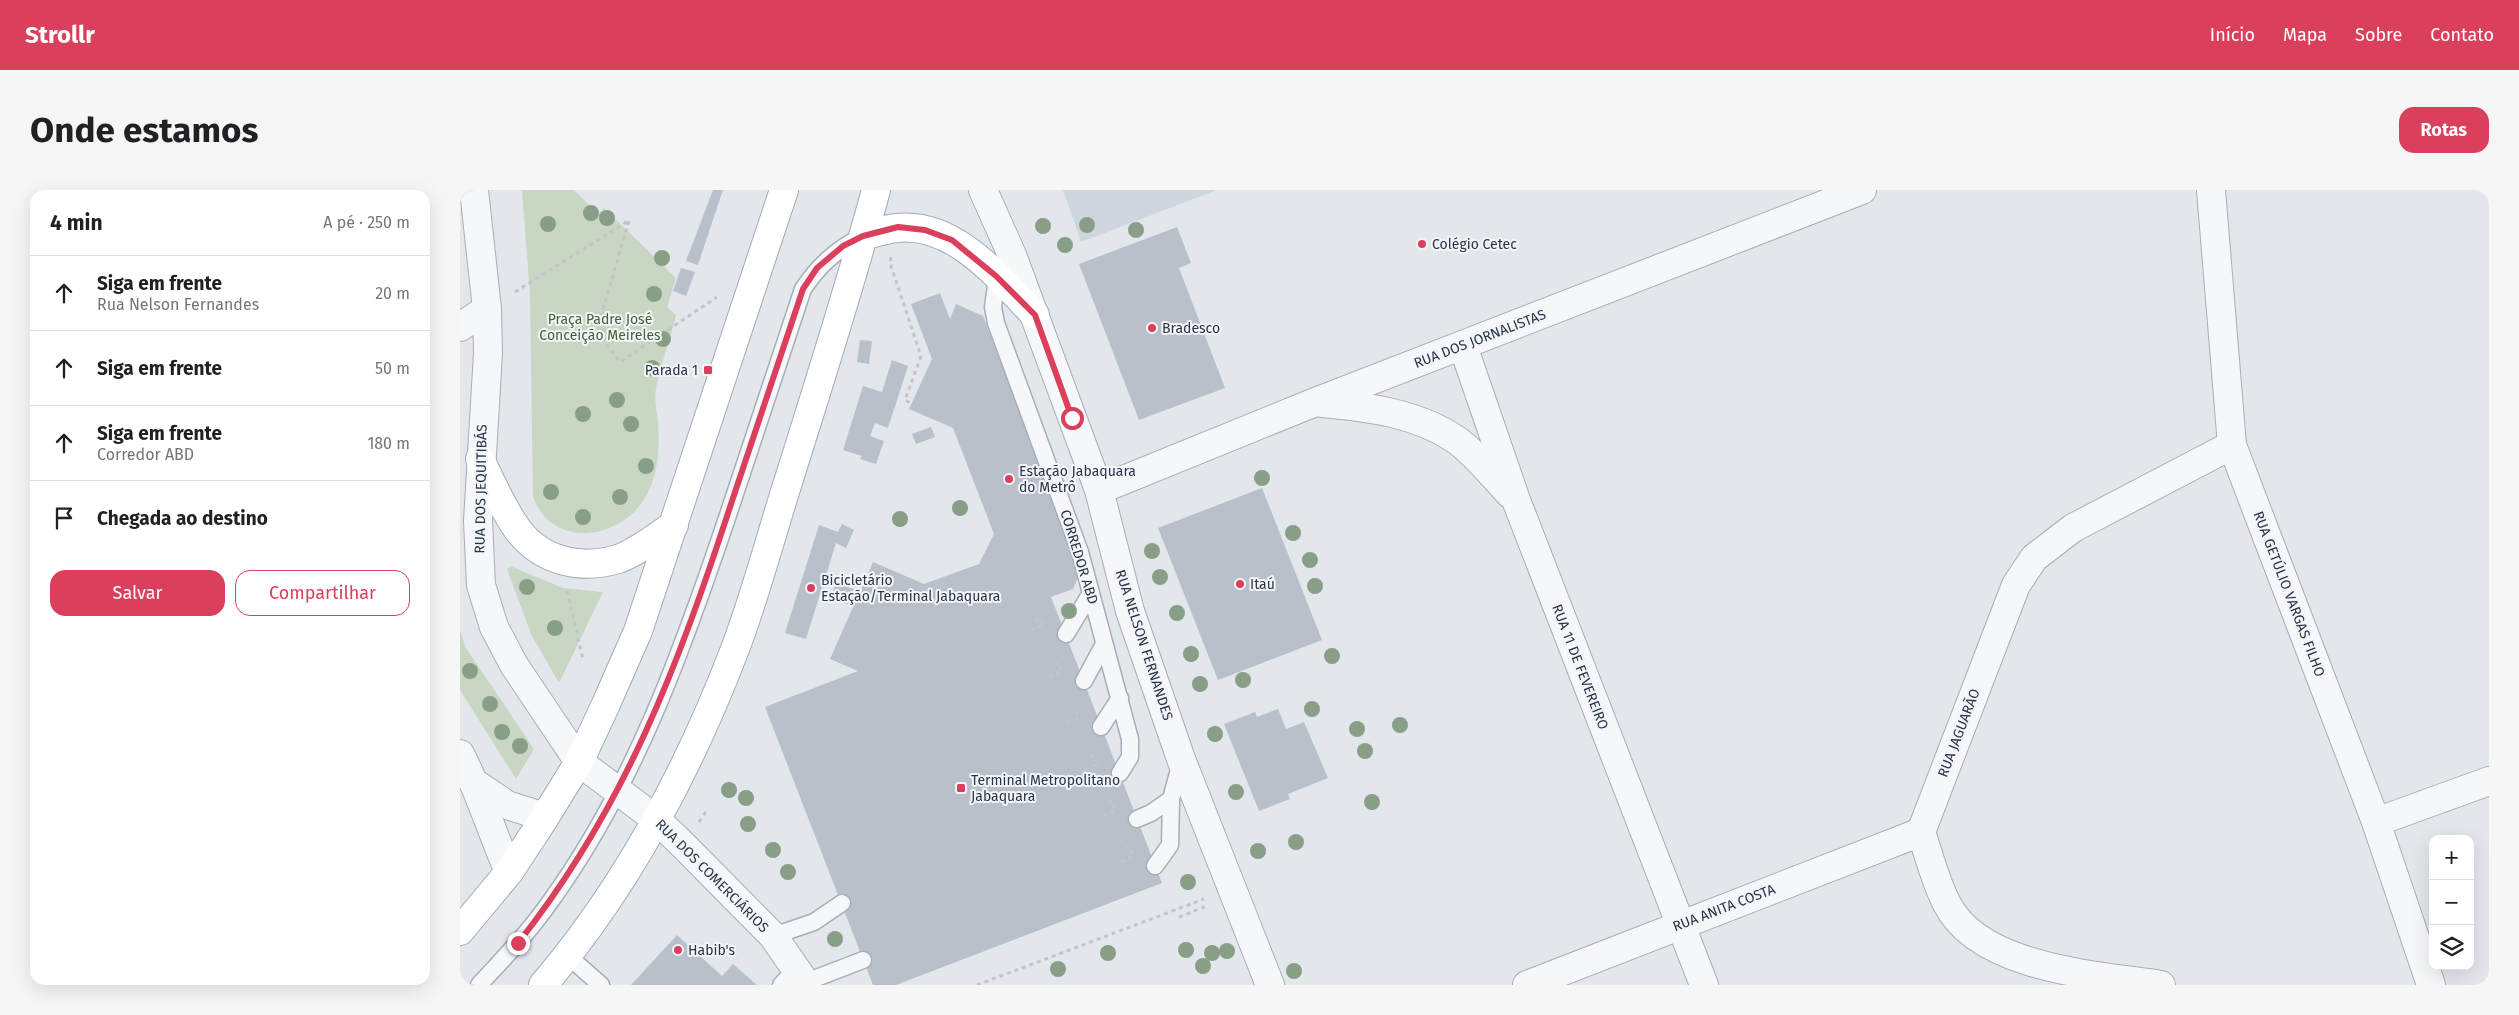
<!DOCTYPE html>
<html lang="pt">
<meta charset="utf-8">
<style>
body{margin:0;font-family:"Fira Sans",sans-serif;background:#f6f6f6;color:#202124}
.controls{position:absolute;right:15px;bottom:15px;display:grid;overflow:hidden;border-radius:10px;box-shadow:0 5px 20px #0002}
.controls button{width:45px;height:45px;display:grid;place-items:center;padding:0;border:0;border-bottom:1px solid #e0e0e0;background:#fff;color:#202124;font:25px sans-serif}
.stop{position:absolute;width:15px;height:15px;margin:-11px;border:4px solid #da3f5b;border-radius:50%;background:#fff}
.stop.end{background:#da3f5b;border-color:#fff;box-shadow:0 1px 5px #0008}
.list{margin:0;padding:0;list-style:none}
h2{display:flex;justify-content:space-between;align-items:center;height:65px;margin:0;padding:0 20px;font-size:21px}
h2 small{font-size:16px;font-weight:400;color:#757577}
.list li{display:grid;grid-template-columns:32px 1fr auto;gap:15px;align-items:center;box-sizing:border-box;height:75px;padding:0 20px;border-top:1px solid #e0e0e0}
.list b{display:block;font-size:19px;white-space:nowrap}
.list p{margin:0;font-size:16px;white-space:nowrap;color:#757577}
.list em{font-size:16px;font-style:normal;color:#757577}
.actions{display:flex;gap:10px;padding:15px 20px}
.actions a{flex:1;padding:11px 0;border:1px solid #da3f5b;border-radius:15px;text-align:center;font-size:18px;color:#da3f5b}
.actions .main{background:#da3f5b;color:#fff}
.icon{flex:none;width:28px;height:28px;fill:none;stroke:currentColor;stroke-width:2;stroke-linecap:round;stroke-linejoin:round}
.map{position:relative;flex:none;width:2029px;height:795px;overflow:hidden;border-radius:15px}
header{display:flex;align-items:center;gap:30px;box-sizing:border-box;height:70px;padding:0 25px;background:#da3f5b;color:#fff}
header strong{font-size:24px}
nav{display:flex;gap:28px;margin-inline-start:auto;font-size:18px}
.intro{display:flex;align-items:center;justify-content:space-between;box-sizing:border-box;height:120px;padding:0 30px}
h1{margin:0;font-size:35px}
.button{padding:12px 22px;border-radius:15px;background:#da3f5b;color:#fff;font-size:18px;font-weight:700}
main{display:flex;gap:30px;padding:0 30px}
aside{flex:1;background:#fff;border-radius:15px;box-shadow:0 5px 20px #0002}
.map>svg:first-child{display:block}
</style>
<header>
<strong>Strollr</strong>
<nav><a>Início</a><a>Mapa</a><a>Sobre</a><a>Contato</a></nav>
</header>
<div class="intro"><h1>Onde estamos</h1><a class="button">Rotas</a></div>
<main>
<aside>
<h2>4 min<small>A pé · 250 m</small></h2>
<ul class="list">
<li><svg class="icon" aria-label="ahead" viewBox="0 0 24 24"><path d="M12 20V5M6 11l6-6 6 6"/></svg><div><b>Siga em frente</b><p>Rua Nelson Fernandes</p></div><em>20 m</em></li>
<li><svg class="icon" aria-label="ahead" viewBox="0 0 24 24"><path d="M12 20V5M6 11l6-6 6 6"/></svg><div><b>Siga em frente</b></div><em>50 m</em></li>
<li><svg class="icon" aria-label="ahead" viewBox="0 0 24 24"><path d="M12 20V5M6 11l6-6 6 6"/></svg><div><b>Siga em frente</b><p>Corredor ABD</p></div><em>180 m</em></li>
<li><svg class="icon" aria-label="arrive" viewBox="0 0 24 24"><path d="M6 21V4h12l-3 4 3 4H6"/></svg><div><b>Chegada ao destino</b></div></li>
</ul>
<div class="actions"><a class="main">Salvar</a><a>Compartilhar</a></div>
</aside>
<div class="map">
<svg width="2029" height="795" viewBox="0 0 2029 795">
<rect width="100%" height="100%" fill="#e3e7ec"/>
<path fill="#d0d6de" d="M603 0H757L621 52Z"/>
<path fill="#c8d6c3" d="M62 0H114L138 24 144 18 216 88 207 117 216 125C210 149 201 174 196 198 194 210 197 221 198 233 201 272 195 315 156 335 141 342 125 346 109 341 90 336 79 324 73 306L70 104Z
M50 376 103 398 143 402 99 493 71 444 47 379Z
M0 441 6 458 74 559 56 589 0 500Z"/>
<path fill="#b9c0ca" d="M253 0H263L238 75 226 71Z
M717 37 731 73 719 78 765 198 679 230 619 74Z
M221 78 235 82 226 106 213 101Z
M480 103 490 129 496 114 523 126 621 380 613 399 591 407 702 693 436 795H413L305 517 398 481 370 469 393 417 371 406 377 392 400 402 413 372 464 394 519 374 534 344 493 238 449 219 472 169 451 114Z
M400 150 412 151 409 174 397 172Z
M432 170 448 176 428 238 415 233 410 246 424 251 416 274 400 269 402 266 383 260 403 196 422 202Z
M471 237 475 247 456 254 452 244Z
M802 298 862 450 758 490 698 338Z
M382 334 394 340 386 358 376 353 346 449 325 443 359 335 378 342Z
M818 519 826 539 844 532 868 588 828 604 830 609 799 621 764 534 795 522 797 527Z
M217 745 262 786 273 774 297 795H171Z"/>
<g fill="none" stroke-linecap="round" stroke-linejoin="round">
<defs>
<path id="service" d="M538 81 533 117 536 133 620 362 670 549V567L660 583
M606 444 631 403
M624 491 644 454
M641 537 660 508
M677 629 691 623 711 609
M695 676 710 655 711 609 721 572
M313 746 354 732 382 713
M108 766 141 795
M346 792 403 770
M19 795C44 768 69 742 90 712 174 596 223 459 268 325 293 250 318 174 343 99 359 75 377 59 403 46
M321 795 336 779"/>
<path id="minor" d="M1751 0 1772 255 1916 632 1971 795
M0 137 27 119
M1003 156 1056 310 1244 795
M862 213C908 217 956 223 995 249 1013 261 1035 288 1050 304
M639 300 853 213 1402 0
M1916 632 2029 591
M1067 795 1461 642
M1701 795C1637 785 1520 779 1487 714 1475 691 1469 665 1461 642L1556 395 1574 368 1613 338 1772 255"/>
<path id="tertiary" d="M14 0 27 119 28 163 18 331 21 395 34 437 54 475 119 572 197 630 223 655 313 746 347 795
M523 0 552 65 639 300 670 421 721 569 810 795
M0 564C20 602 32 643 49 682
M16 594 47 615 85 627"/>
<path id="primary" d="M403 46C414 43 426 39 437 38 494 31 540 89 575 125
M20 269C32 293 42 318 58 340 82 372 122 380 158 369 178 362 197 346 214 335
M0 741 49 682 80 635 119 572 146 514 178 441 324 0
M83 795C167 697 229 579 275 459 296 404 311 345 329 289 359 193 390 97 416 0"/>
</defs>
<use href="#service" stroke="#a7aeb7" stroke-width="19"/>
<use href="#minor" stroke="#a7aeb7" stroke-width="30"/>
<use href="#tertiary" stroke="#a7aeb7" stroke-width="30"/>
<use href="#primary" stroke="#a1abb9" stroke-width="30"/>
<path stroke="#c1c4cb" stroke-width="3" stroke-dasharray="4 4" stroke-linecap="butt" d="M169 31 141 126 145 152 160 172 257 107
M431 67 430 73 461 166 445 210 452 214
M55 102 168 31
M107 401 123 469
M571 440 584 435 581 428 575 431
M589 486 602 482 599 473 592 475
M607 533 619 528 616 520 610 523
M625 579 638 574 634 565 627 568
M643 626 655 621 652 611 644 614
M239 632 247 620
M661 672 673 667 669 657 662 660
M719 727 747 716
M517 795 744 709"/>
<use href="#service" stroke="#f6f7fa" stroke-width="16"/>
<use href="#minor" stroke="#f6f7fa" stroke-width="28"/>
<use href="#tertiary" stroke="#f6f7fa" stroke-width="28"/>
<use href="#primary" stroke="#fff" stroke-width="28"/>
</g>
<g fill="#899e87">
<circle cx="131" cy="23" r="8"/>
<circle cx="147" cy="28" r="8"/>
<circle cx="88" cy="34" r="8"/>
<circle cx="627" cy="35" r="8"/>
<circle cx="583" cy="36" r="8"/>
<circle cx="676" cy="40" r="8"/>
<circle cx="605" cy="55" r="8"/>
<circle cx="202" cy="68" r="8"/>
<circle cx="194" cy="104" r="8"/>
<circle cx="203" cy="149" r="8"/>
<circle cx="192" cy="178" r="8"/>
<circle cx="157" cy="210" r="8"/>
<circle cx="123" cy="224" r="8"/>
<circle cx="171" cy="234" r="8"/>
<circle cx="186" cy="276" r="8"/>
<circle cx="802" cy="288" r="8"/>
<circle cx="91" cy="302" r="8"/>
<circle cx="160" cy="307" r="8"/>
<circle cx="500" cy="318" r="8"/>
<circle cx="123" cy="327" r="8"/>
<circle cx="440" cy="329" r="8"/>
<circle cx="833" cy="343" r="8"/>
<circle cx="692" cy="361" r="8"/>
<circle cx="850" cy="370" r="8"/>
<circle cx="700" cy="387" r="8"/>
<circle cx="855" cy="396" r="8"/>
<circle cx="67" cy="397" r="8"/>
<circle cx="609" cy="421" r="8"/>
<circle cx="717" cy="423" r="8"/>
<circle cx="95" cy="438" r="8"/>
<circle cx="731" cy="464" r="8"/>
<circle cx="872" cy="466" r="8"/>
<circle cx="10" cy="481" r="8"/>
<circle cx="783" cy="490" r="8"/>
<circle cx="740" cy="494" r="8"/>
<circle cx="30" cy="514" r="8"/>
<circle cx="852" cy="519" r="8"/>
<circle cx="940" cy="535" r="8"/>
<circle cx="897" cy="539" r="8"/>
<circle cx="42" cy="542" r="8"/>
<circle cx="755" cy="544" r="8"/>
<circle cx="60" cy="556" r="8"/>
<circle cx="905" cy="561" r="8"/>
<circle cx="269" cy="600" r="8"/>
<circle cx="776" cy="602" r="8"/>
<circle cx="286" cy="608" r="8"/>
<circle cx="912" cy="612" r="8"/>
<circle cx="288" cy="634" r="8"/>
<circle cx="836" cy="652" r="8"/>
<circle cx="313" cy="660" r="8"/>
<circle cx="798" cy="661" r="8"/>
<circle cx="328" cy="682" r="8"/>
<circle cx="728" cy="692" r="8"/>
<circle cx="375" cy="749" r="8"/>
<circle cx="726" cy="760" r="8"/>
<circle cx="767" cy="761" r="8"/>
<circle cx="648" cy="763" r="8"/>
<circle cx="752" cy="763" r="8"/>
<circle cx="743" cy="776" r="8"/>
<circle cx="598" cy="779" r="8"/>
<circle cx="834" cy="781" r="8"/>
</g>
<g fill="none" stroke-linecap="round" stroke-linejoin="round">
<path stroke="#da3f5b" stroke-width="6" d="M58 753C166 617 219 473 272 311 296 240 319 170 343 99L357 78 383 56 403 46 438 37 465 40 492 50 536 86 575 125 612 228"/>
</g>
<g fill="#da3f5b" stroke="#f3f5f9" stroke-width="2">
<circle cx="962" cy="54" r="5"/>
<circle cx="692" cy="138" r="5"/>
<rect x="243" y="175" width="10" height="10" rx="2.5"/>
<circle cx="549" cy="289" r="5"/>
<circle cx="780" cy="394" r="5"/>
<circle cx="351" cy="398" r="5"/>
<rect x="496" y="593" width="10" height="10" rx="2.5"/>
<circle cx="218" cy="760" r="5"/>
</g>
<g text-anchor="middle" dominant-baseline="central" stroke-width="4" stroke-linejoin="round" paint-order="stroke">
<g font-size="14" fill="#293446" stroke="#f3f5f9" text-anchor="start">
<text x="972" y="54">Colégio Cetec</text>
<text x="702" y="138">Bradesco</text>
<text x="238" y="180" text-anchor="end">Parada 1</text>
<text x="559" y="281">Estação Jabaquara<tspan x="559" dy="16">do Metrô</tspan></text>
<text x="361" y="390">Bicicletário<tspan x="361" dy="16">Estação/Terminal Jabaquara</tspan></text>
<text x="790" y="394">Itaú</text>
<text x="511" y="590">Terminal Metropolitano<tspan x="511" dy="16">Jabaquara</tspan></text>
<text x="228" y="760">Habib's</text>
</g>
<g font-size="14" fill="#3f6335" stroke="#f3f5f9">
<text x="140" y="129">Praça Padre José<tspan x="140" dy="16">Conceição Meireles</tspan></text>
</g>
<g font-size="14" fill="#293446" stroke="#f3f5f9">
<text transform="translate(1020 149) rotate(-21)">RUA DOS JORNALISTAS</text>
<text transform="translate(21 299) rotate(-89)">RUA DOS JEQUITIBÁS</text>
<text transform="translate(619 367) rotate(73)">CORREDOR ABD</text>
<text transform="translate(1829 404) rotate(69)">RUA GETÚLIO VARGAS FILHO</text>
<text transform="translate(684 455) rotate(72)">RUA NELSON FERNANDES</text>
<text transform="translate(1120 477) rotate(69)">RUA 11 DE FEVEREIRO</text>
<text transform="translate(1499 543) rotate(-69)">RUA JAGUARÃO</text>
<text transform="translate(252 686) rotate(45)">RUA DOS COMERCIÁRIOS</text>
<text transform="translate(1264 718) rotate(-21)">RUA ANITA COSTA</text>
</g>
</g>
</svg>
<div class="controls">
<button>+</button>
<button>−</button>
<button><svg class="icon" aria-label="layers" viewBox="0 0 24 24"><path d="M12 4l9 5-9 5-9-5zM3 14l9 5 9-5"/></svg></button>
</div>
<div class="stop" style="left:612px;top:228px"></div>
<div class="stop end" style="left:58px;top:753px"></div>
</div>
</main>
